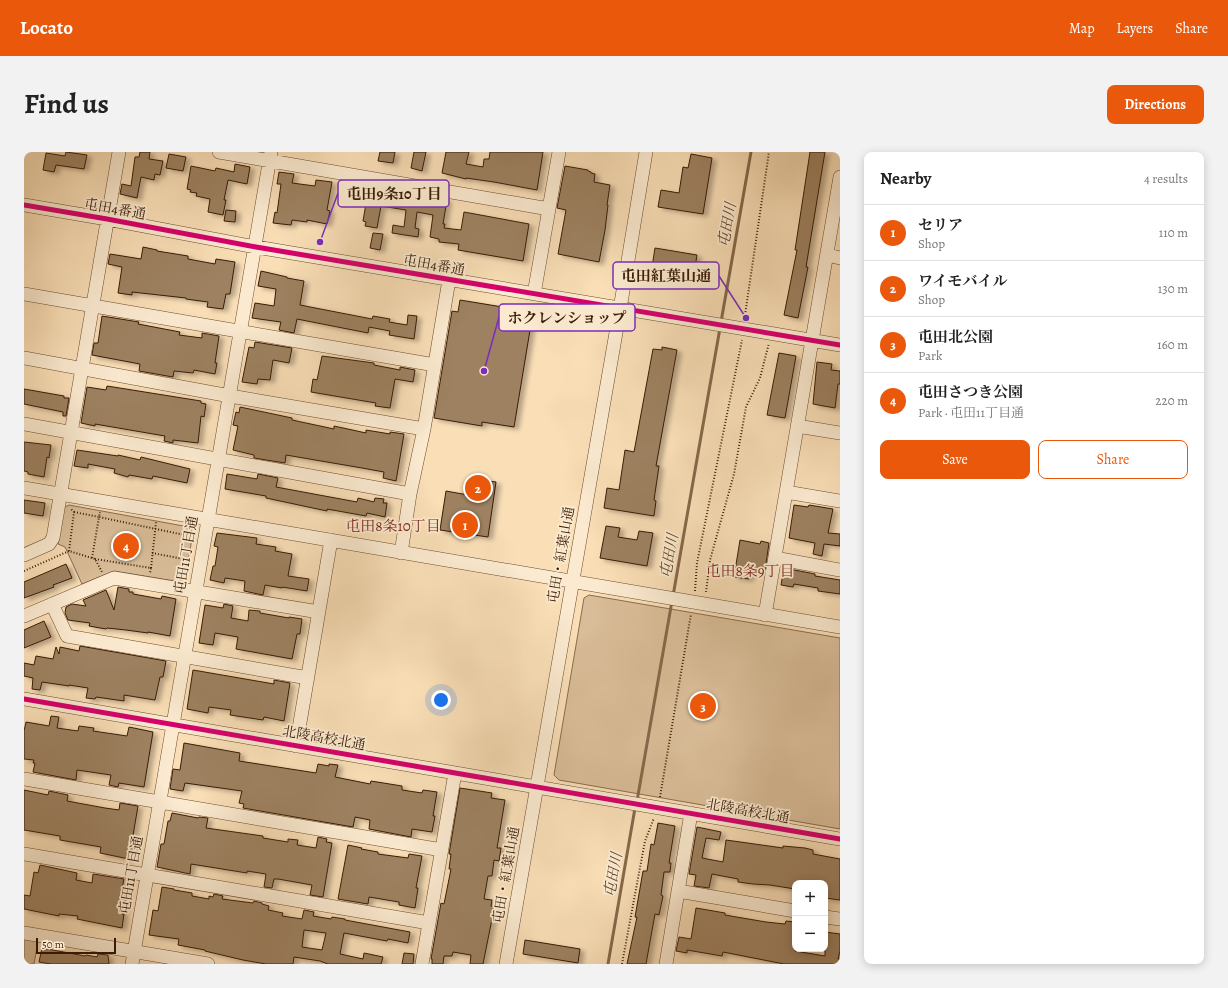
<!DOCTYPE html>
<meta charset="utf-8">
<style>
body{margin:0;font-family:Alegreya,"Noto Serif JP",serif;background:#f2f2f2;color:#222}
.controls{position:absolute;right:12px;bottom:12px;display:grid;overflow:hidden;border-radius:8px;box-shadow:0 2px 10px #0003}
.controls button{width:36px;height:36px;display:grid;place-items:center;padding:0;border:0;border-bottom:1px solid #e0e0e0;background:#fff;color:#222;font:20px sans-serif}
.scale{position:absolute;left:12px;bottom:10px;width:80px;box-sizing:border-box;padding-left:4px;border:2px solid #3a1c04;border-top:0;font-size:11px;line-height:14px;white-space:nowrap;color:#3a1c04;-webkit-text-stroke:3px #fbead0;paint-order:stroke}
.you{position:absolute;left:417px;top:548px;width:14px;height:14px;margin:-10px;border:3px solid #fff;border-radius:50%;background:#1a73e8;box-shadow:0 0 0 6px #1a73e833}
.badge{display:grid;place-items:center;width:26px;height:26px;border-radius:50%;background:#ea580c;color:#fff;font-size:13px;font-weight:700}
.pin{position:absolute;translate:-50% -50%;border:2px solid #fff;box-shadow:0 1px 4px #0006}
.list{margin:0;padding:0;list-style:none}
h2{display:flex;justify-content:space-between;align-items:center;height:52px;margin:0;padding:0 16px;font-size:17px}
h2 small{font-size:13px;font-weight:400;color:#767676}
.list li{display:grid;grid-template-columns:26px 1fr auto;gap:12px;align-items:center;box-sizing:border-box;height:56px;padding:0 16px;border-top:1px solid #e0e0e0}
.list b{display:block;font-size:15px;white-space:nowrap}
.list p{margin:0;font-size:13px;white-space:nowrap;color:#767676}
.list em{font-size:13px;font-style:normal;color:#767676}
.actions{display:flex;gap:8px;padding:12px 16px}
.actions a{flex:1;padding:9px 0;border:1px solid #ea580c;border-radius:8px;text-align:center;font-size:14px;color:#ea580c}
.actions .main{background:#ea580c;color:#fff}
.map{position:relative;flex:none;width:816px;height:812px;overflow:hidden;border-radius:8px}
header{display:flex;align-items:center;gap:24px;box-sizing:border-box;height:56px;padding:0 20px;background:#ea580c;color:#fff}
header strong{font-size:19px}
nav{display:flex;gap:22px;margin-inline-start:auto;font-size:14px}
.intro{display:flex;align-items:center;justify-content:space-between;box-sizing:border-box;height:96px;padding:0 24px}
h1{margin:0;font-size:28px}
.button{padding:10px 18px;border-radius:8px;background:#ea580c;color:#fff;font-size:14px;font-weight:700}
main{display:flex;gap:24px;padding:0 24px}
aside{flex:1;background:#fff;border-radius:8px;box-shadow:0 2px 10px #0003}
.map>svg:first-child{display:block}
</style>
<header>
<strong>Locato</strong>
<nav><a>Map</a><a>Layers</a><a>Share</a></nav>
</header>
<div class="intro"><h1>Find us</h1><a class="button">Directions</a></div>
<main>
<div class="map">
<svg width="816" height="812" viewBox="0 0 816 812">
<defs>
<filter id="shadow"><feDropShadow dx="4.5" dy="2.5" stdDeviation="2" flood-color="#0004"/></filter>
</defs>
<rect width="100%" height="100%" fill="#f9deb6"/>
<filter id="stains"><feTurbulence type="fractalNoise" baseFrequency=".005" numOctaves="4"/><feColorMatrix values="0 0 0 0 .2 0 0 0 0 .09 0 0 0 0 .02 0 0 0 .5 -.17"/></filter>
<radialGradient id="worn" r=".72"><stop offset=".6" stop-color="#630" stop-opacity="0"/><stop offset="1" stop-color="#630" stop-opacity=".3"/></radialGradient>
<path fill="#d9bd98" stroke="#8a6c4e" d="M45 353 165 375 169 381 161 426 157 430 90 419 58 432 41 395 34 392 39 356Z
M565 443 816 486V677L535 628 530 623 560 446Z
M0 786 14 789 10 812H0Z"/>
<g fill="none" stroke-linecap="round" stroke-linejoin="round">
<path stroke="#86694a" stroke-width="3" d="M697 170 727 0
M649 444 696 176
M613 649 648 449
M584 812 611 656"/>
</g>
<path fill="#9d8161" stroke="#3a1c04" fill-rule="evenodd" filter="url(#shadow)" d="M42 0 63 3 60 17 32 13 30 20 19 18 22 1 41 4Z
M116 0H126L125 7 139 9 136 23 131 22 130 28 117 25 113 46 96 42 98 32 107 34 111 5H115Z
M356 0H371L369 11 354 9Z
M390 0H402L398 19 387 16Z
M422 0H445L442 12 459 15 460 7H465L466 0H519L513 38 470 30 442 26V27L418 21Z
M786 0H801L782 115H784L774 166 760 163 773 98H771Z
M145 2 162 5 159 19 142 16Z
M667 2 688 6 679 62 634 55 637 38 655 41 659 15 664 16Z
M211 12 226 15 223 32 204 28 200 48H202L199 63 184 60 186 47 172 44 173 41 166 40 167 38 163 37 167 14 191 19 192 16 210 20Z
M541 14 564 18V19L567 20V21L571 22 570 30 586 33 583 53H584L581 78 575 110 534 102 542 58 533 56Z
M255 20 270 22 268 31 291 34 292 28 308 30 303 58 306 59 303 72 283 68V70L268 68 267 73 249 71 251 60 253 61 257 32H253Z
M344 40 396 49 397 43 423 48 419 72H421L420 76 437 78 440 60 505 72 499 109 434 98 435 92 415 90V87L406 85 409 63 393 60 391 76 395 77 394 85 368 81 369 73 380 75 382 58 357 54 353 76 341 74 342 70 339 69Z
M202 58 212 59 211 70 200 69Z
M349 81 359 82 356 98 346 96Z
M119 95 133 98V99L164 104V107L191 112 192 107 211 110 206 142H202L199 157 183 155 184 150 162 147V146L108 140V143L94 141 98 115 84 112 86 102 117 107Z
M631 96 673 103 670 122 628 115Z
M237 119 263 125V126L280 129 276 153 348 167 349 164 366 167 365 170 383 173 384 163 393 164 390 187 365 183 366 179 345 175 344 181 273 167 270 181 255 178 257 170 228 166 231 151 250 154 252 137 234 134Z
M436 148 509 160 490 275 458 270V274L410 266 428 159 434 160Z
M78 164 115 170 114 172 156 180 155 183 178 186V181L195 184 191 211H193L191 222 170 218 169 221 150 219 149 225 115 219 116 212 68 203 70 191H74Z
M231 190 268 196 265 211 249 208 246 228 234 227 233 232 218 230 225 195 230 196Z
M638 195 653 198 632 314H635L630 348 632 349 630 364 580 356 583 336 595 338 601 298 610 300 629 197 638 198Z
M755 201 772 204 761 266 743 263Z
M298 204 350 211V213L376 218V215L391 218 389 230 371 227 366 256 351 254 352 251 287 240 289 227 293 228Z
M793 210 808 212 807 218 816 219V232H814L811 256 789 252Z
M83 234 177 249V251L182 252 180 265 177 264 174 291 149 288V291L140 289 141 284 71 272V274L57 271 63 235 82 238Z
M0 237 40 244V246H45L42 264H39V260L0 252Z
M216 255 268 266V268L310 277V274L342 281V278L366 282V280L380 282 372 329 359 326 360 320 338 316 262 303 261 311 230 306V303L209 298 214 274 209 273 212 260 215 261Z
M0 290 27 293 25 306 23 305 20 325 4 322V320L0 319Z
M53 298 94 304V303L116 308 117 305 166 317 163 331 129 324 128 327 105 323 104 325 90 321 91 317 64 312V316L50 314Z
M203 322 233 327 234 322 254 326 252 335 333 350 334 346 350 350 351 346 360 347 359 351H363L361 365 343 361 342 364 303 357V359L242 346V344L201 337Z
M447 327 472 330 464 385 416 378 422 339 444 343Z
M0 348 21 351 19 364 0 361Z
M770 353 784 355 785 353 809 357 804 381 816 382V394L800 392 798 404 789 402 791 391 765 386Z
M582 374 596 376 594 385 613 388 615 379 629 381 623 414 576 406Z
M193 381 233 386 232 392 252 395 251 399 268 402 264 424 285 427 283 439 258 435V436L241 433 239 443 220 439 221 429 201 426 200 431 186 428 189 414H191L194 395 190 394Z
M716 388 736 392 737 389 745 391 741 418 727 416 725 427 710 425Z
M42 412 48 426 29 433 30 435 0 446V430Z
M760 416 791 422V424L816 428V442L794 439V436L770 432 769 435 757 433Z
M94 435 105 437V440H109V442L137 447 138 444 152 447 146 484 124 480V481L102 478 83 476 82 477 65 474 66 471 44 468 41 461 42 455 48 452 62 454 59 448 82 438 90 458Z
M200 452 209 454 207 466 224 469 225 458 236 459V461L265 466V465L278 467 276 482H273L268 507 212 497 214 485 191 481 189 493 175 491 181 453 199 456Z
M20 469 27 485 0 496V478Z
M56 494 142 509 139 525H136L131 548 100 543V549L72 545 71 547 62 546 64 536 45 533V534L18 530 16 538 8 537 9 526 0 524V511L10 513 12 504 29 507 32 495 35 502 36 495 55 499Z
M169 518 250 532V528L266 531 260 569 240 565 239 568 206 563 207 558 185 555 184 561 163 557Z
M27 564 35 565 33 576 54 579 55 574 70 576 69 579 103 584 105 575 129 580 120 635 95 631 94 635 85 633 87 623 53 618 52 628 9 620 11 611H9L10 608 0 607V579L2 570 25 574Z
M160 591 216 601 215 609 292 621 294 612 305 614V612L314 613 311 625 346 632 347 629 378 634V638L398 641 399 638 413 640 409 664H411L408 680 388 677 387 685 345 677 346 668 331 665 329 675 219 656 220 652 215 651 218 639 161 631 159 639 146 637 149 617 156 618Z
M436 636 468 641 467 646 481 648 473 696H477L475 709 470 708 468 724H464L460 747 468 748 467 754 470 755 469 762 459 812H446L447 803 429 800 428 804H420L419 812H408V807H407L417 751 420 752 427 717H425L427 702H425Z
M0 638 24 643 25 639 44 643 43 649 81 656 95 658 96 651 114 654 105 707 76 701 77 695 36 688V684L0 678Z
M148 661 174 666 175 665 184 666 182 676 239 684V686L264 690V687L274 688 273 693 292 696 294 685 303 687 302 690 308 691 299 745 286 743 288 733 254 727H250L248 736 240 735 242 722 223 719V721L167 712 166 722 133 715 137 692H140L144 669H146Z
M634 671 651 674 645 711H647L646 720H640L637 743 639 744 635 763 631 762 622 812H603L613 765H611L619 719H623L627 692 630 693Z
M673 675 697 680 695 688 682 686 678 706 699 710 702 688 759 696V694L781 696 789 698V702L816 707V748L801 746V731H771V737L746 733 729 732 714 730V727L688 722 685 736 670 734 672 723 665 722Z
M324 693 338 696 337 697 354 700V702L384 706 385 702 398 704 392 736H394L391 756 375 753V750L345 745 344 752 314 747Z
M16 713 53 721 52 728 68 731 69 722 100 727 98 736 103 737 98 762H100L98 776 53 767 54 764 35 762V764L0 757V743L6 744 10 720 14 721Z
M138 735 150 737V738L168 741V744L185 747V744L189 745 190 742 199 744 198 747 229 751 230 749 238 751V752L245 754 244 758 259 761 258 764 278 767 280 758 290 760 289 764 307 767 308 765 321 767V768L386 780 384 791 364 787 363 789 320 781 316 802 339 807 340 801 359 805 357 812H304L296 809 270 805 269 812H242L219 808 181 799V798L154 793 155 787 125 783 129 758 134 759ZM280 778 302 781 298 798 278 795Z
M672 756 701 761V763L742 770 761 772 762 769 771 770 770 781H771V799L801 804V780L816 782V799L814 807H816V812H760L699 800 698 804 663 798V801L652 799 655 785 667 787Z
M501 788 556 797 554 811 499 802Z
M18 796 61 804 62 803 73 805 74 802 84 803 85 812H27L15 810Z
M380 801 390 802 389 812H378Z"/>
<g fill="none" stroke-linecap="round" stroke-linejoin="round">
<defs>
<path id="minor" d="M195 0 525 57
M0 53 83 67 232 95 816 193
M803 103 816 106
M0 142 411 213
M510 142 535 0
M0 206 206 244 400 277
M0 272 386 342
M773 274 816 281
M0 336 816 475
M762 340 816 349
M377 401 386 342 400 277 425 128
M0 403 25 392 29 386 95 0
M751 406 816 418
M28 452 43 484 284 526
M741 463 816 25
M0 464 90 426 295 460
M0 547 816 687
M272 594 307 388
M0 627 418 698
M0 702 405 771
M654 739 771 759
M801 765 816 767
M0 781 184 812
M108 812 247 0
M398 812 431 621
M482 812 593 175 622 0
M642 812 667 661"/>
</defs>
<use href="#minor" stroke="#6a4c30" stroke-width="14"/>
<path stroke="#3a1c04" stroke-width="2" stroke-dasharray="1 2" stroke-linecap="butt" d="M721 163 745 0
M50 360 75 365 76 360
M45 399 50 360 46 356
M128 401 165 408
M68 406 75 365 170 385
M71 407 127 416 126 421
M127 416 132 370
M0 419 45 399 71 407 78 420
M671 439 673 411 718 188
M682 440 686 408 710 322 722 255 736 226 745 191
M636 645 667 462
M598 812 621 689 630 666"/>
<use href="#minor" stroke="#fbead0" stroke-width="13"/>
<defs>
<path id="cycleway" d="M0 53 83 67 232 95 816 193
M0 547 816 687"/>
</defs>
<use href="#cycleway" stroke="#fbead0" stroke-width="8"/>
<use href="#cycleway" stroke="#d6006c" stroke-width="5"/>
</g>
<g text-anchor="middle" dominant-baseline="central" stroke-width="3.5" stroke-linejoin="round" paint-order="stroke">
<g font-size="14" fill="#3a1c04" stroke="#fbead0">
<text transform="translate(91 57) rotate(10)">屯田4番通</text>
<text transform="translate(410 113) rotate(10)">屯田4番通</text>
<text transform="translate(162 403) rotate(-80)">屯田11丁目通</text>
<text transform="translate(537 403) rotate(-80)">屯田・紅葉山通</text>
<text transform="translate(300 586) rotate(10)">北陵高校北通</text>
<text transform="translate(724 659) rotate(10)">北陵高校北通</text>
<text transform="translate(107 723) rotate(-80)">屯田11丁目通</text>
<text transform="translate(482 723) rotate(-80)">屯田・紅葉山通</text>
</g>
<g font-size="15" font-style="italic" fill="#66492d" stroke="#fbead0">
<text transform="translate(703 73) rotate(-80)">屯田川</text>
<text transform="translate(645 404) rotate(-80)">屯田川</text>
<text transform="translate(589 723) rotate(-80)">屯田川</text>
</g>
<g font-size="15" fill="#7a1f14" stroke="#fbead0">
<text x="369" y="374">屯田8条10丁目</text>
<text x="726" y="419">屯田8条9丁目</text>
</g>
</g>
<path fill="none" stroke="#7b2cbf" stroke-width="1.5" d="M296 90L314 41M722 166L695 124M460 219L475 165"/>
<g fill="#7b2cbf" stroke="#fbead0" stroke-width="1.5">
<circle cx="296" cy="90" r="4"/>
<circle cx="722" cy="166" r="4"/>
<circle cx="460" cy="219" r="4"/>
</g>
<g fill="#fbead0" stroke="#7b2cbf" stroke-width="1.5">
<rect x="314" y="28" width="111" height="27" rx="4"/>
<rect x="589" y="110" width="106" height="27" rx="4"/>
<rect x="475" y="152" width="136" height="27" rx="4"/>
</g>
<g font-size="15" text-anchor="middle" font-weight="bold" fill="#3a1c04">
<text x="370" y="47">屯田9条10丁目</text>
<text x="642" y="129">屯田紅葉山通</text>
<text x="543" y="171">ホクレンショップ</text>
</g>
<rect width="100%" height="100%" filter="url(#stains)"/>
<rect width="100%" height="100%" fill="url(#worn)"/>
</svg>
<div class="controls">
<button>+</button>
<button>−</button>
</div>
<div class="scale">50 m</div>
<div class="you"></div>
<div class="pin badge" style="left:441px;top:373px">1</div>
<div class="pin badge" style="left:454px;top:336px">2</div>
<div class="pin badge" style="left:679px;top:554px">3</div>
<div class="pin badge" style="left:102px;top:394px">4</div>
</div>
<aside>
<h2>Nearby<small>4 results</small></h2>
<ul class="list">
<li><span class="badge">1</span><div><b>セリア</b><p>Shop</p></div><em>110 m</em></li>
<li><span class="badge">2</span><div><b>ワイモバイル</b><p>Shop</p></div><em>130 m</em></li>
<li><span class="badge">3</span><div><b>屯田北公園</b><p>Park</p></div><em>160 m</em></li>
<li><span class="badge">4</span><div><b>屯田さつき公園</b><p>Park · 屯田11丁目通</p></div><em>220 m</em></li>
</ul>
<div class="actions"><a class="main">Save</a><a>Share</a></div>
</aside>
</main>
